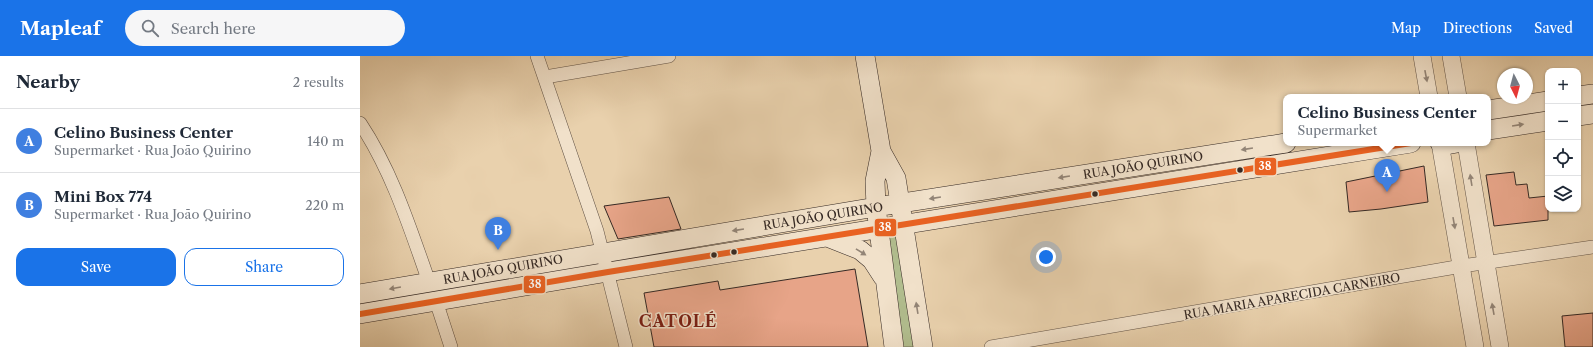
<!DOCTYPE html>
<meta charset="utf-8">
<style>
body{margin:0;font-family:"Libre Caslon Text",serif;background:#f6f6f7;color:#1f2937}
.controls{position:absolute;right:12px;top:12px;display:grid;overflow:hidden;border-radius:8px;box-shadow:0 1px 3px #0004}
.controls button{width:36px;height:36px;display:grid;place-items:center;padding:0;border:0;border-bottom:1px solid #e0e1e3;background:#fff;color:#1f2937;font:20px sans-serif}
.compass{position:absolute;left:1137px;top:12px;width:36px;height:36px;border-radius:50%;background:#fff;box-shadow:0 1px 3px #0004;rotate:174deg}
.you{position:absolute;left:686px;top:201px;width:14px;height:14px;margin:-10px;border:3px solid #fff;border-radius:50%;background:#1a73e8;box-shadow:0 0 0 6px #1a73e833}
.badge{display:grid;place-items:center;width:26px;height:26px;border-radius:50%;background:#1a73e8;color:#fff;font-size:13px;font-weight:700}
.pin{position:absolute;translate:-50% -33px;filter:drop-shadow(0 1px 2px #0008)}
.pin::after{content:'';position:absolute;top:21px;width:14px;height:12px;background:inherit;clip-path:polygon(0 0,100% 0,50% 100%)}
.popup{position:absolute;left:923px;top:38px;width:208px;height:52px;box-sizing:border-box;display:grid;place-content:center;border-radius:8px;background:#fff;filter:drop-shadow(0 1px 3px #0005);font-size:13px;white-space:nowrap;color:#747a83}
.popup b{font-size:15px;color:#1f2937}
.popup::after{content:'';position:absolute;left:50%;top:100%;margin-left:-8px;border:8px solid transparent;border-top-color:#fff}
.list{margin:0;padding:0;list-style:none}
h2{display:flex;justify-content:space-between;align-items:center;height:52px;margin:0;padding:0 16px;font-size:17px}
h2 small{font-size:13px;font-weight:400;color:#747a83}
.list li{display:grid;grid-template-columns:26px 1fr auto;gap:12px;align-items:center;box-sizing:border-box;height:64px;padding:0 16px;border-top:1px solid #e0e1e3}
.list b{display:block;font-size:15px;white-space:nowrap}
.list p{margin:0;font-size:13px;white-space:nowrap;color:#747a83}
.list em{font-size:13px;font-style:normal;color:#747a83}
.actions{display:flex;gap:8px;padding:12px 16px}
.actions a{flex:1;padding:9px 0;border:1px solid #1a73e8;border-radius:12px;text-align:center;font-size:14px;color:#1a73e8}
.actions .main{background:#1a73e8;color:#fff}
.icon{flex:none;width:22px;height:22px;fill:none;stroke:currentColor;stroke-width:2;stroke-linecap:round;stroke-linejoin:round}
.map{position:relative;flex:none;width:1233px;height:291px;overflow:hidden}
header{display:flex;align-items:center;gap:24px;box-sizing:border-box;height:56px;padding:0 20px;background:#1a73e8;color:#fff}
header strong{font-size:19px}
nav{display:flex;gap:22px;margin-inline-start:auto;font-size:14px}
.search{width:280px;height:36px;background:#f6f6f7;display:flex;align-items:center;gap:10px;box-sizing:border-box;padding:0 14px;border-radius:22px;color:#747a83;font-size:15px}
main{display:flex}
aside{flex:1;background:#fff}
.map>svg:first-child{display:block}
</style>
<header>
<strong>Mapleaf</strong>
<div class="search"><svg class="icon" aria-label="search" viewBox="0 0 24 24"><circle cx="10" cy="10" r="6"/><path d="M15 15l6 6"/></svg>Search here</div>
<nav><a>Map</a><a>Directions</a><a>Saved</a></nav>
</header>
<main>
<aside>
<h2>Nearby<small>2 results</small></h2>
<ul class="list">
<li><span class="badge" style="background:#3f7fe0">A</span><div><b>Celino Business Center</b><p>Supermarket · Rua João Quirino</p></div><em>140 m</em></li>
<li><span class="badge" style="background:#3f7fe0">B</span><div><b>Mini Box 774</b><p>Supermarket · Rua João Quirino</p></div><em>220 m</em></li>
</ul>
<div class="actions"><a class="main">Save</a><a>Share</a></div>
</aside>
<div class="map">
<svg width="1233" height="291" viewBox="0 0 1233 291">
<rect width="100%" height="100%" fill="#e9d1ad"/>
<filter id="stains"><feTurbulence type="fractalNoise" baseFrequency=".005" numOctaves="4"/><feColorMatrix values="0 0 0 0 .2 0 0 0 0 .09 0 0 0 0 .02 0 0 0 .5 -.17"/></filter>
<radialGradient id="worn" r=".72"><stop offset=".6" stop-color="#630" stop-opacity="0"/><stop offset="1" stop-color="#630" stop-opacity=".3"/></radialGradient>
<path fill="#b1bd8e" stroke="#737359" d="M542 172 560 291H540L521 174Z"/>
<path fill="#e7a488" stroke="#352924" d="M1064 110 1068 146 1021 153 989 156 986 126Z
M1154 116 1156 129 1167 128 1169 142 1188 140V164L1134 170 1126 119Z
M309 141 321 173 258 183 244 150Z
M495 213 508 291H294L284 237 358 225 360 234Z
M1233 257V291H1205L1202 260Z"/>
<g fill="none" stroke-linecap="round" stroke-linejoin="round">
<defs>
<path id="minor" d="M177 0 237 175 266 291
M185 21 309 0
M0 67C32 115 50 172 69 226
M76 245 91 291
M631 291 1102 210 1233 191"/>
<path id="tertiary" d="M1062 0 1069 41
M1091 0 1098 41
M1080 87 1115 291
M1106 87 1140 291"/>
<path id="secondary" d="M505 0 521 95 536 122 563 291
M1218 40 1233 38
M1128 54 1188 45
M1218 60 1233 58
M1128 74 1188 65
M1080 87 1086 89 1097 87
M521 95 515 125 516 151 534 291
M467 181 500 194 512 204 523 221
M0 238 516 151 926 87
M0 258 248 216 1051 87"/>
</defs>
<use href="#minor" stroke="#625346" stroke-width="14"/>
<use href="#tertiary" stroke="#625346" stroke-width="18"/>
<use href="#secondary" stroke="#352924" stroke-width="20"/>
<use href="#minor" stroke="#f1e1ca" stroke-width="13"/>
<use href="#tertiary" stroke="#f1e1ca" stroke-width="17"/>
<use href="#secondary" stroke="#f1e1ca" stroke-width="19"/>
<defs>
<path id="bus-1" d="M0 258 248 216 1051 87"/>
</defs>
<use href="#bus-1" stroke="#f1e1ca" stroke-width="9"/>
<use href="#bus-1" stroke="#e96222" stroke-width="6"/>
</g>
<defs><path id="oneway-solid" d="M-6-.8H1V-3.2L6.5 0L1 3.2V.8H-6Z"/></defs>
<g fill="#938577">
<use href="#oneway-solid" transform="translate(1066 20) rotate(79)"/>
<use href="#oneway-solid" transform="translate(1158 69) rotate(-9)"/>
<use href="#oneway-solid" transform="translate(887 93) rotate(171)"/>
<use href="#oneway-solid" transform="translate(704 121) rotate(171)"/>
<use href="#oneway-solid" transform="translate(1111 124) rotate(-99)"/>
<use href="#oneway-solid" transform="translate(575 142) rotate(171)"/>
<use href="#oneway-solid" transform="translate(1094 167) rotate(80)"/>
<use href="#oneway-solid" transform="translate(378 174) rotate(171)"/>
<use href="#oneway-solid" transform="translate(501 196) rotate(32)"/>
<use href="#oneway-solid" transform="translate(35 232) rotate(170)"/>
<use href="#oneway-solid" transform="translate(557 252) rotate(-99)"/>
<use href="#oneway-solid" transform="translate(1133 253) rotate(-100)"/>
</g>
<g fill="#352924" stroke="#f1e1ca" stroke-width="1.5">
<circle cx="880" cy="114" r="3.5"/>
<circle cx="735" cy="138" r="3.5"/>
<circle cx="374" cy="196" r="3.5"/>
<circle cx="354" cy="199" r="3.5"/>
</g>
<g text-anchor="middle" dominant-baseline="central" stroke-width="3" stroke-linejoin="round" paint-order="stroke">
<g font-size="12" fill="#352924" stroke="#f1e1ca">
<text transform="translate(783 109) rotate(-9)">RUA JOÃO QUIRINO</text>
<text transform="translate(463 160) rotate(-9)">RUA JOÃO QUIRINO</text>
<text transform="translate(143 213) rotate(-10)">RUA JOÃO QUIRINO</text>
<text transform="translate(932 240) rotate(-10)">RUA MARIA APARECIDA CARNEIRO</text>
</g>
<g font-size="16" font-weight="bold" letter-spacing="1" fill="#7a1f14" stroke="#f1e1ca">
<text x="318" y="265">CATOLÉ</text>
</g>
</g>
<g stroke="#f1e1ca" stroke-width="1.5">
<rect x="894" y="101" width="23" height="19" rx="4" fill="#e96222"/>
<rect x="514" y="162" width="23" height="19" rx="4" fill="#e96222"/>
<rect x="163" y="219" width="23" height="19" rx="4" fill="#e96222"/>
</g>
<g font-size="11" text-anchor="middle" font-weight="bold" fill="#fff">
<text x="905" y="114">38</text>
<text x="525" y="175">38</text>
<text x="175" y="232">38</text>
</g>
<rect width="100%" height="100%" filter="url(#stains)"/>
<rect width="100%" height="100%" fill="url(#worn)"/>
</svg>
<div class="controls">
<button>+</button>
<button>−</button>
<button><svg class="icon" aria-label="locate" viewBox="0 0 24 24"><circle cx="12" cy="12" r="6"/><path d="M12 2v4M12 18v4M2 12h4M18 12h4"/></svg></button>
<button><svg class="icon" aria-label="layers" viewBox="0 0 24 24"><path d="M12 4l9 5-9 5-9-5zM3 14l9 5 9-5"/></svg></button>
</div>
<svg class="compass" viewBox="-18 -18 36 36"><path d="M0-13l5 13h-10z" fill="#e53935"/><path d="M0 13l5-13h-10z" fill="#747a83"/></svg>
<div class="you"></div>
<div class="pin badge" style="left:1027px;top:136px;background:#3f7fe0">A</div>
<div class="popup"><b>Celino Business Center</b>Supermarket</div>
<div class="pin badge" style="left:138px;top:194px;background:#3f7fe0">B</div>
</div>
</main>
